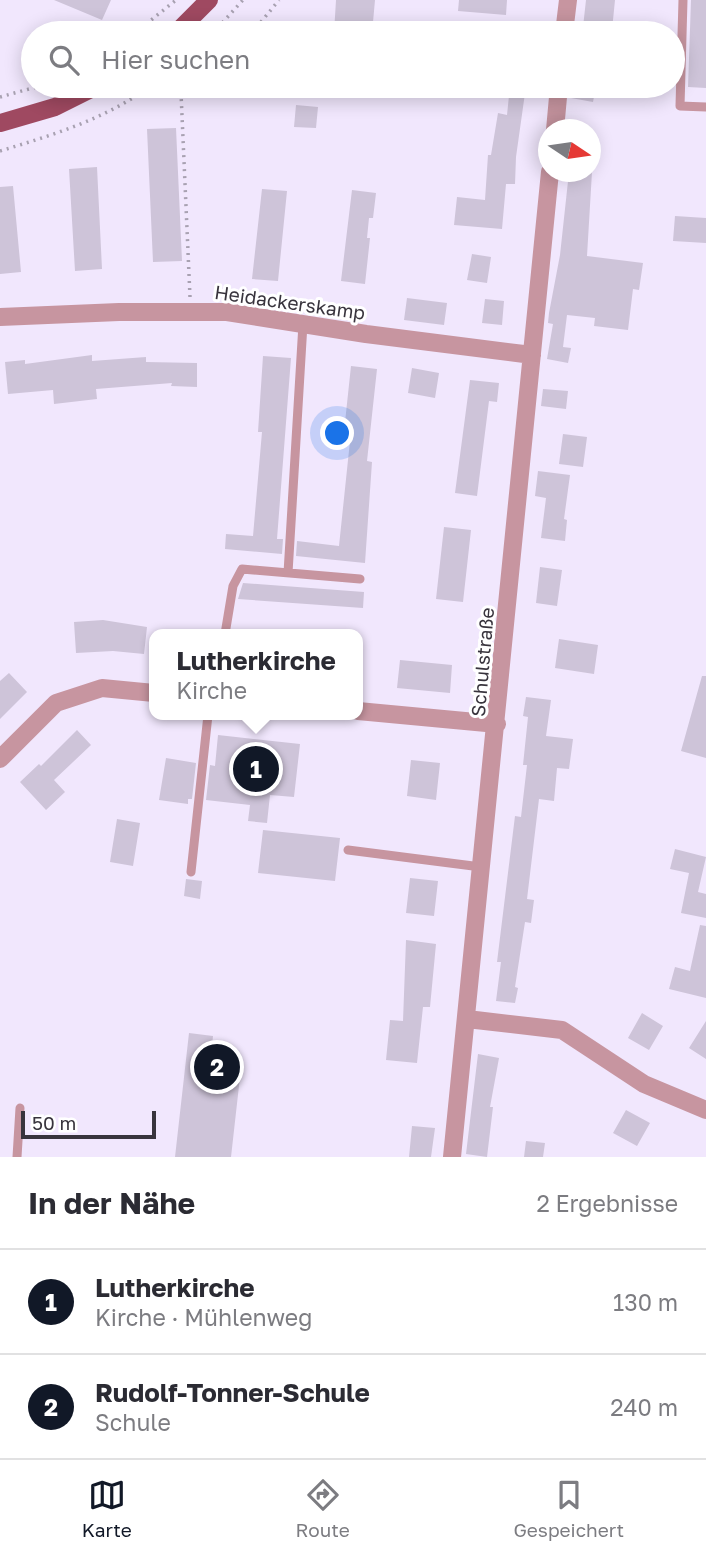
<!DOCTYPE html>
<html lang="de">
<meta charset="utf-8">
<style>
body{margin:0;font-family:"Golos Text",sans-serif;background:#f2f2f3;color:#2b2b33}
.compass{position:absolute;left:538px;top:119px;width:63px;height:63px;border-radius:50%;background:#fff;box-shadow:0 4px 18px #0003;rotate:103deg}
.scale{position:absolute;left:21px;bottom:18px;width:135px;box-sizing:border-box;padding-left:7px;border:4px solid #38343d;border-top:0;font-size:19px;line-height:24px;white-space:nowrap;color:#38343d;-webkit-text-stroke:5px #fff;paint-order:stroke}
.you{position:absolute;left:338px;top:434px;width:24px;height:24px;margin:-18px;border:5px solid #fff;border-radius:50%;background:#1a73e8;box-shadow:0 0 0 10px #1a73e833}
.badge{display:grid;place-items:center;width:46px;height:46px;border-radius:50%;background:#111827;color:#fff;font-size:23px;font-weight:700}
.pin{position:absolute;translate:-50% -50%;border:4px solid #fff;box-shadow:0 2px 7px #0006}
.popup{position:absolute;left:149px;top:629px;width:214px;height:91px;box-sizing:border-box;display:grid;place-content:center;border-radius:14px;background:#fff;filter:drop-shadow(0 2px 5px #0005);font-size:23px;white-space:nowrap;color:#7c7c81}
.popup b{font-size:26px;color:#2b2b33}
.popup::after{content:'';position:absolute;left:50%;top:100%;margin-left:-14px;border:14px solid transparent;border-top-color:#fff}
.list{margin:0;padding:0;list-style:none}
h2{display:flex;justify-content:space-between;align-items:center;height:91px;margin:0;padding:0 28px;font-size:30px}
h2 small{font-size:23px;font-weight:400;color:#7c7c81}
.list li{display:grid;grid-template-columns:46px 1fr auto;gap:21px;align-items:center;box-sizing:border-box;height:105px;padding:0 28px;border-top:2px solid #e1e1e2}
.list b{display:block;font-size:26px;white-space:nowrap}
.list p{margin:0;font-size:23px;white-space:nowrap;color:#7c7c81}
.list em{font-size:23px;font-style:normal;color:#7c7c81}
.icon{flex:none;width:38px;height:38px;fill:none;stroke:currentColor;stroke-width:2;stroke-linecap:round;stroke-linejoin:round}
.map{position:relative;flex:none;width:706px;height:1157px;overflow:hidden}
.search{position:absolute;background:#fff;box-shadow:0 4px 18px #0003;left:21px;right:21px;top:21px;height:77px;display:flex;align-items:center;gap:18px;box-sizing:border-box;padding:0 24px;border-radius:38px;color:#7c7c81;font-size:26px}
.sheet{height:301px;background:#fff}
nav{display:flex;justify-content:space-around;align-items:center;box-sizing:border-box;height:98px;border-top:2px solid #e1e1e2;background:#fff;font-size:19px;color:#7c7c81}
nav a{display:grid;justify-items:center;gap:4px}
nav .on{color:#111827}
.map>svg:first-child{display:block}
</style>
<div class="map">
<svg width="706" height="1157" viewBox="0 0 706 1157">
<rect width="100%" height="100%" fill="#f1e7fd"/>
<path fill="#cec4d9" d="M54 0H111L102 20Z
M336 0H375L372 33H334Z
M459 0H507L506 15 458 11Z
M586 0H615L612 30 583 27Z
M691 0H706V88L688 87Z
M510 86H526L516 157 515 184H506L502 229 454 225 457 197 485 200 488 155H491L498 113 507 115Z
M574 86H596L593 102 571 98Z
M296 105 318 107 316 128 294 127Z
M176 128 182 261 153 262 147 129Z
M97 167 102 269 75 271 69 169Z
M569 172H592L587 256 643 263 639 290 633 289 628 330 594 326 595 318 567 315 563 347 571 348 568 363 547 359 553 324 548 323 549 313 560 255Z
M13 186 21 272 0 274V187Z
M262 189 287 191 278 281 252 279Z
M352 190 376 193 373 218H369L367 238H370L365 284 341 281Z
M675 216 706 218V243L673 241Z
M472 254 491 257 487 283 467 280Z
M407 298 447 303 444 325 404 320Z
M485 299 504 301 502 325 482 323Z
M92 355V361L146 357V362L197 363V387L171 386 172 383 96 389 97 399 54 404 53 390 8 394 5 362 25 360V364Z
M263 356 291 358 277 539H283L282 554 225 549 226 534 253 536 262 432H258Z
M351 366 377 369 367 461 372 462 365 563 296 556 297 541 339 546 350 441H343Z
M412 368 439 373 435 398 408 393Z
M470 380 499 383 497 402 489 401 477 496 455 493Z
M543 389 568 391 566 409 541 406Z
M563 434 587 437 583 467 559 464Z
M538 471 570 475 564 519 567 520 565 541 541 538 546 498 535 496Z
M444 527 471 530 463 602 436 599Z
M540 567 562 570 557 606 536 603Z
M243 583 364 592 363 608 238 599Z
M103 620 147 627 144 654 113 651 76 653 74 622Z
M559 639 598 645 594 674 555 668Z
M400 660 452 665 450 693 397 688Z
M9 673 27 692 0 719V681Z
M702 676H706V758L681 751Z
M526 697 551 700 546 736 573 739 569 769 557 768 554 801 539 799 527 899 534 900 531 923 525 922 515 987 518 988 515 1003 496 1001 501 962H497L515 816 521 817 527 765H523L528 717 523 716Z
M77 730 91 745 54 780 65 792 46 810 20 782 39 764 41 766Z
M218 735 300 744 294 797 270 795 267 823 248 821 250 805 206 800 210 765 215 766Z
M166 758 196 763 192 799H188V804L159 800Z
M411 760 440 763 436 800 407 796Z
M117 819 140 823 133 866 110 862Z
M263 830 340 838 335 881 258 873Z
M675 849 706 857 698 892 706 894V918L681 913 689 873 670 869Z
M410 878 438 881 434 916 406 913Z
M186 879 202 881 200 899 184 896Z
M700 925 706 926V998L669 989 675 967 690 971Z
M406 940 436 944 430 1007H423L417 1063 386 1060 390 1020 403 1021Z
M642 1013 663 1026 649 1050 628 1038Z
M706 1021V1059L689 1048Z
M189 1033 213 1036 210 1064 241 1068 231 1157H175Z
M478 1054 499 1058 490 1107H493L487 1157 466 1154Z
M626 1110 650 1123 637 1146 613 1133Z
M412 1126 435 1128 431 1157H409Z
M526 1141 545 1143 543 1157H524Z"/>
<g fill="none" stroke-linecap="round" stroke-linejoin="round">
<path stroke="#a8a1b1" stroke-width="3.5" stroke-dasharray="2 5" stroke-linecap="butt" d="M135 33 176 0
M213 33 243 0
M252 33 279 0
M0 97 40 86
M0 151C53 135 105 119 151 86
M190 297 181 93 193 86"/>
<path stroke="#c795a0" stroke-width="9" d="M683 0 680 106 706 107
M288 573 303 324
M225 634 233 586 242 569 360 579
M348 850 481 867
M191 872 208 715
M17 1157 20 1108"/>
<path stroke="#c795a0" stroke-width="18" d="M564 33 568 0
M555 130 559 86
M0 317 119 312H227L366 334 532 355
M358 711 497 724
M0 759 56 703 102 688 154 693
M467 1019 562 1030 644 1084 706 1110
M452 1157 550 172"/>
<path stroke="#9f4961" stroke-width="18" d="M176 33 209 0
M0 123 55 107 97 86"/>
</g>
<g text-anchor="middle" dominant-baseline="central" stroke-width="6" stroke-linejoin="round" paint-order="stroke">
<g font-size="19" fill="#38343d" stroke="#fff">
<text transform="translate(290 302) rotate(8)">Heidackerskamp</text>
<text transform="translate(482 662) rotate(-85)">Schulstraße</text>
</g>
</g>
</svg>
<svg class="compass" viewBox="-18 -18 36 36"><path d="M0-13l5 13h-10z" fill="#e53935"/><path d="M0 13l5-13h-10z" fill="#7c7c81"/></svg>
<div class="scale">50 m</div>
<div class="you"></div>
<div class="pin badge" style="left:256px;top:769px">1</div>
<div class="popup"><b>Lutherkirche</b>Kirche</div>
<div class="pin badge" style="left:217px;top:1067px">2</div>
<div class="search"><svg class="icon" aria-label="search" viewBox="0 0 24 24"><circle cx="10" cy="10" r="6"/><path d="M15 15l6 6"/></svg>Hier suchen</div>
</div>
<section class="sheet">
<h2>In der Nähe<small>2 Ergebnisse</small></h2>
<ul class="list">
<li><span class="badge">1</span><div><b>Lutherkirche</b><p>Kirche · Mühlenweg</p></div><em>130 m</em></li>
<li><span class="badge">2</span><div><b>Rudolf-Tonner-Schule</b><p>Schule</p></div><em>240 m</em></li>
</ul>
</section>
<nav>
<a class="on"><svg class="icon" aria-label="map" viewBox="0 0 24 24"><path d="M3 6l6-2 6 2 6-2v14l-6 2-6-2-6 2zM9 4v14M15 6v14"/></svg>Karte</a>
<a><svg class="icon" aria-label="directions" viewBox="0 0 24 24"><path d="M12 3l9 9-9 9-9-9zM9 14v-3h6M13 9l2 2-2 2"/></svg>Route</a>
<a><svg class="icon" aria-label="saved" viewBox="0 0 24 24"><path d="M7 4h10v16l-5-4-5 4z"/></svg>Gespeichert</a>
</nav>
